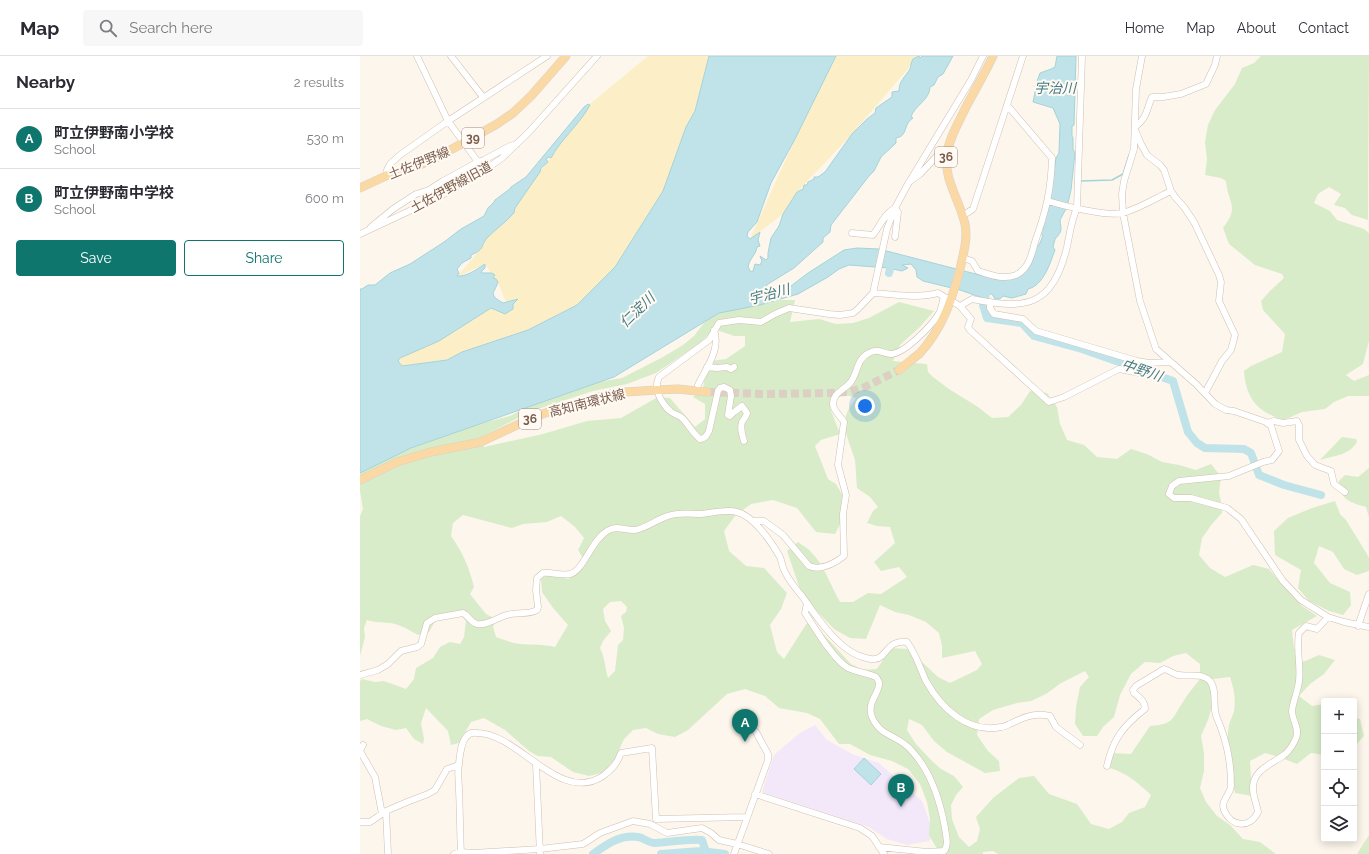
<!DOCTYPE html>
<meta charset="utf-8">
<style>
body{margin:0;font-family:Raleway,"Noto Sans JP",sans-serif;background:#f7f7f7;color:#2b2b33}
.controls{position:absolute;right:12px;bottom:12px;display:grid;overflow:hidden;border-radius:4px;box-shadow:0 2px 10px #0003}
.controls button{width:36px;height:36px;display:grid;place-items:center;padding:0;border:0;border-bottom:1px solid #e1e1e2;background:#fff;color:#2b2b33;font:20px sans-serif}
.you{position:absolute;left:505px;top:350px;width:14px;height:14px;margin:-10px;border:3px solid #fff;border-radius:50%;background:#1a73e8;box-shadow:0 0 0 6px #1a73e833}
.badge{display:grid;place-items:center;width:26px;height:26px;border-radius:50%;background:#0f766e;color:#fff;font-size:13px;font-weight:700}
.pin{position:absolute;translate:-50% -33px;filter:drop-shadow(0 1px 2px #0008)}
.pin::after{content:'';position:absolute;top:21px;width:14px;height:12px;background:inherit;clip-path:polygon(0 0,100% 0,50% 100%)}
.list{margin:0;padding:0;list-style:none}
h2{display:flex;justify-content:space-between;align-items:center;height:52px;margin:0;padding:0 16px;font-size:17px}
h2 small{font-size:13px;font-weight:400;color:#7c7c81}
.list li{display:grid;grid-template-columns:26px 1fr auto;gap:12px;align-items:center;box-sizing:border-box;height:60px;padding:0 16px;border-top:1px solid #e1e1e2}
.list b{display:block;font-size:15px;white-space:nowrap}
.list p{margin:0;font-size:13px;white-space:nowrap;color:#7c7c81}
.list em{font-size:13px;font-style:normal;color:#7c7c81}
.actions{display:flex;gap:8px;padding:12px 16px}
.actions a{flex:1;padding:9px 0;border:1px solid #0f766e;border-radius:4px;text-align:center;font-size:14px;color:#0f766e}
.actions .main{background:#0f766e;color:#fff}
.icon{flex:none;width:22px;height:22px;fill:none;stroke:currentColor;stroke-width:2;stroke-linecap:round;stroke-linejoin:round}
.map{position:relative;flex:none;width:1009px;height:798px;overflow:hidden}
header{display:flex;align-items:center;gap:24px;box-sizing:border-box;height:56px;padding:0 20px;background:#fff;border-bottom:1px solid #e1e1e2}
header strong{font-size:19px}
nav{display:flex;gap:22px;margin-inline-start:auto;font-size:14px}
.search{width:280px;height:36px;background:#f7f7f7;display:flex;align-items:center;gap:10px;box-sizing:border-box;padding:0 14px;border-radius:4px;color:#7c7c81;font-size:15px}
main{display:flex}
aside{flex:1;background:#fff}
.map>svg:first-child{display:block}
</style>
<header>
<strong>Map</strong>
<div class="search"><svg class="icon" aria-label="search" viewBox="0 0 24 24"><circle cx="10" cy="10" r="6"/><path d="M15 15l6 6"/></svg>Search here</div>
<nav><a>Home</a><a>Map</a><a>About</a><a>Contact</a></nav>
</header>
<main>
<aside>
<h2>Nearby<small>2 results</small></h2>
<ul class="list">
<li><span class="badge">A</span><div><b>町立伊野南小学校</b><p>School</p></div><em>530 m</em></li>
<li><span class="badge">B</span><div><b>町立伊野南中学校</b><p>School</p></div><em>600 m</em></li>
</ul>
<div class="actions"><a class="main">Save</a><a>Share</a></div>
</aside>
<div class="map">
<svg width="1009" height="798" viewBox="0 0 1009 798">
<rect width="100%" height="100%" fill="#fdf6ec"/>
<path fill="#f3e8fa" d="M455 669 467 684 492 698 519 707 562 745 574 778 569 785 547 789 527 783 509 771 402 736 414 699 440 677Z"/>
<path fill="#d8ecc9" fill-rule="evenodd" d="M901 0H1009L1008 164 992 159 985 152 974 149 981 138 969 131 958 138 954 147 970 155 977 164 1004 173 1009 177V285L1003 308 986 319 994 325 1009 319V340H988L974 346 965 353 942 356 924 364C897 356 886 342 884 315L891 310 922 296 925 278 903 254 901 245 911 234 924 222 922 218 895 209 869 188 863 172C880 149 868 149 866 125L861 122 845 119 847 103 845 86 848 69 855 54 875 28 882 12 894 7Z
M420 244H435L430 266 459 263 476 268 493 267 509 262 539 246 574 255 560 271 540 289 533 305 567 308 568 316 573 321 589 333 618 351 632 362 648 361 661 349 670 335 687 337 697 351 700 368 707 384 724 389 737 401 757 403 771 393 787 398 802 406 819 409 836 414 851 408 861 421 859 437 862 450V457L852 468 842 482 839 499 850 512 865 521 893 509 909 513 920 526 926 530 942 550 957 560 932 574 934 592 943 606 959 599 975 604 964 618 950 628 939 640 952 650 964 648V699L951 697 937 708 922 702 905 697 890 705 892 740 875 737C869 715 865 692 869 669 870 664 873 660 874 655 876 643 874 633 870 621L853 623 855 640 848 664 841 680 844 697V715L840 732 846 746 857 760 870 769 883 783 900 786 916 798H638L633 795 623 796V798H580L569 779 570 763 567 746 560 728 548 713 532 705 510 699 490 688H479L460 663 447 657 419 652 405 640 385 633 367 638 328 674 315 681 298 678 286 672 273 674 264 683 256 701 245 716 229 720 213 716 191 701 178 700 169 695 145 674 124 662 111 666 99 687 91 689 88 675 66 652 61 667 64 683 63 688 54 683 46 672 36 674 21 670 7 663 0 665V625L2 623 15 626 24 625 46 633 54 623 56 612 73 602 80 591 90 586 100 588 104 581 106 565 100 558 77 562 69 576 58 579C49 574 40 568 29 567 20 566 17 567 7 564L4 572 5 581 0 600V460L3 453 0 435V413L6 409 115 369 150 360 176 347 209 337 233 327 262 322 303 301 323 289 334 280 343 268 354 259 365 252 396 248 409 247ZM354 273 374 280H385V290L366 303 351 305 346 315 343 332 333 341 345 348V363L335 371 310 342 298 341 261 362 227 365 183 378 124 391 120 382 169 356 233 335 267 328 296 317 340 287ZM482 338 496 342C492 348 486 356 485 364 483 375 492 393 495 404 496 413 496 423 497 432L510 441 518 451 513 455 507 467 517 470 530 471 535 487 514 506 521 515 539 511 547 521 521 538 508 537 493 546H480C471 531 464 508 451 496 448 492 443 490 438 486L427 495 440 533 454 552 474 573 490 582 506 583 520 549 535 556 549 559 566 566 579 577 582 590V602L615 595 622 608 617 614 590 627 578 621 548 593 527 592 524 602 517 613 503 614 491 608 464 579 447 567 424 603 417 596 410 569 421 553 427 537 404 512 386 510 369 495 364 475 375 460 391 448 413 444 437 452 456 476 475 478 482 464 487 447 476 428 468 423 455 390 461 384 480 378 470 352ZM103 459 152 472 163 468 187 466 201 460 215 471 224 482 218 494 223 502 225 508 217 518 208 523 191 516 181 523 182 536 193 552 208 569 195 591C183 588 172 589 160 588 152 587 144 584 136 581L133 571 136 563 126 558 110 538 114 531C109 511 103 497 91 480L93 467ZM261 545 267 551 266 556 261 560 264 572 263 584 258 589 255 615 248 622C245 612 245 602 240 592L243 585 251 575 245 565 243 553 250 546ZM826 597 840 608V623C835 630 828 637 823 646 811 664 814 668 790 670L771 698 751 697 750 712C768 718 777 726 791 739L785 751 769 757 762 766 749 773 731 768 717 748 689 738 674 720 659 722 633 742 616 761 620 773 617 785 609 791 599 781 592 763 591 749 596 739 603 731 594 720 581 713 572 705 556 688 547 674 549 663 562 669 574 685 587 696 625 717 640 715 639 705 628 695 617 679 619 663 633 654 657 647 671 645 686 638 701 627 725 615 729 621 720 631 716 651 715 668 723 680H737L743 671 754 661 760 639 771 618 785 606 800 607 813 600Z
M982 381 996 383 997 386C988 400 976 399 960 404Z
M1009 412V461L1006 451C989 446 981 444 978 426L985 419 998 421Z
M975 445 980 458 986 464 1007 498 1009 502V515L997 519 984 513 973 496 959 490 954 507 970 527 990 536 991 549 983 559 969 555 949 545 938 532 941 514 915 499 914 475 928 462 952 452Z
M994 661 1000 663 1004 680 994 691Z
M1009 779V798H997Z"/>
<path fill="#fcefc7" d="M288 0H349L335 55 303 135 255 211 217 249 168 274 86 304 42 310 38 305 43 300 131 252 145 258 150 255 138 227 125 208 97 221 123 190 126 182 154 157 155 152 176 121 230 48Z
M476 0H559L492 78 437 136 423 158 390 183 435 83Z"/>
<path fill="#bfe3e8" stroke="#a5d3da" d="M349 0H476L435 83 411 127 397 166 388 176 387 180 390 183 400 176 398 184 400 190 397 191C396 199 389 203 388 211L391 216 393 215 395 208 400 209 402 205 400 200 406 204 408 202V197L411 182 419 170 423 158 437 136 443 133 444 129H447L448 126 454 123V121H458L465 116 492 78 507 63 515 57 516 52 532 41V36L539 35C539 25 545 21 550 13 551 10 551 6 553 3L559 0 560 2 562 0H593L583 18 578 21 574 29 570 31C570 44 554 50 551 61L553 62C551 64 549 65 548 67 544 74 546 80 536 82V87L521 101 514 115 509 120 471 169 470 176 463 182V186L434 212 408 228 406 230 404 237 415 236 431 230 448 217 484 194 497 192 519 193 635 223C650 225 666 221 672 206 674 202 675 196 676 191L679 189 683 180 680 176 684 172 683 170 692 132 696 102 699 97 700 68 693 52 673 46 676 31H675L680 17 691 13 695 11 697 0H716L714 69 712 70V80L713 82V93L715 97 711 134 707 151 700 164C701 175 703 174 695 183L693 191 695 194C690 207 684 229 668 233L666 238 652 242 643 240 640 243H635L632 238H629L626 243 600 234 563 225 557 221 556 214 551 208 542 209 548 212 542 215 528 212 489 209 479 213 468 221 438 238 400 249 359 257 254 321 51 392 0 417V233H2L8 229H15L30 217 50 208 84 186 101 173 124 160 128 152 134 146 135 144 151 132V131L166 121 224 51 228 48 230 49C220 68 201 83 191 102L189 101 186 103 188 106 181 112 180 116 155 152 154 157C146 166 136 173 128 181 120 189 126 193 111 199V202L102 207 97 213 99 217 97 220C107 221 117 213 125 208V212L121 216 122 217H132L135 219 133 222 136 223 138 226C134 238 128 238 143 247L158 243 153 248V253L145 258 131 252 79 285 40 302 38 305 42 310 87 304 102 296 168 274 217 249 255 211 303 135 326 71 335 55Z
M504 702 521 718 511 729 494 713Z"/>
<g fill="none" stroke-linecap="round" stroke-linejoin="round">
<path stroke="#a5d3da" stroke-width="1.5" d="M720 125 752 124 763 118 769 99
M320 797V798"/>
<path stroke="#bfe3e8" stroke-width="8" d="M529 217 532 206
M626 238 623 249 627 262 662 267 674 280 722 293 813 325 828 376 837 387 845 392 884 393 891 397 899 419 924 429 961 439
M233 798C246 789 260 778 278 781 284 782 289 787 295 787 311 786 326 783 342 784L346 796
M301 798 341 795 365 798"/>
<path stroke="#dcd0c4" stroke-width="8" stroke-dasharray="8 4" stroke-linecap="butt" d="M347 336 405 338 468 337 489 336 505 331 539 314"/>
<defs>
<path id="minor" d="M57 0 88 65 118 106
M91 0 123 41
M782 0 776 33 774 93 764 125 762 138 763 157 780 245 796 293 836 328 855 348 866 354 874 355 906 366 911 370 919 395 912 404 903 406 869 420 819 425 812 430 809 438 814 442H831L867 452 881 463 923 525 941 544 968 561 984 566 1009 571
M775 71C788 61 786 54 792 41H803L821 38 846 28 855 9 857 0
M776 76 781 88 787 99 800 109 804 114 811 135 815 141 824 151 834 166 859 219 861 226 859 245 875 279 871 294 862 305 845 337
M28 119 27 114 30 108 40 99 88 65 187 0
M551 123 611 24 623 0
M688 145C704 150 749 161 763 157 780 152 796 142 811 135
M602 159 607 157 613 153 663 0
M11 171 33 153 56 138 69 134 83 125 118 106 124 104 150 90 157 88
M492 177 513 179C520 170 524 158 535 152L538 156 535 181
M0 178 77 142 122 116 142 102 169 76 237 0
M603 202 612 205 618 215C631 219 643 224 656 219 669 213 672 197 675 186 686 155 691 135 692 102L647 49
M513 237C535 238 556 243 578 237L600 250 611 263 608 271 610 274 689 346 704 341 759 313 785 318 788 307
M630 246V252L634 258 663 263 676 275 777 305 789 307 810 306
M600 250 612 243C667 254 692 251 707 191 710 177 711 165 717 152L722 0
M347 311 357 312 367 311 371 313 374 311
M338 329C346 312 361 294 354 274
M907 367 914 365 923 367 937 365 939 369V384L947 400 955 409 971 415 974 428 985 436
M384 385C382 379 380 373 382 366 384 363 386 361 387 357L382 350 374 356 370 360 368 359 371 340 370 334 364 331 360 332 358 335 349 375C347 379 345 383 340 383 332 377 328 367 321 361 318 359 313 358 310 355 301 347 293 332 299 321L349 284 359 267 379 264 401 266 415 258 429 252 469 258 480 259 493 257 498 253 513 237 527 173 535 152 549 126 560 118 576 101 578 99H586
M393 465H404L423 479 449 510C461 515 475 507 484 500L483 458 486 439 478 409 484 366C481 360 473 355 473 348 473 337 484 334 490 327 498 318 496 303 509 297 519 291 524 299 532 298 546 296 571 270 578 259 582 254 582 246 584 241
M447 547 445 557C455 572 473 603 488 612 497 616 507 617 516 621 517 622 518 624 519 626 521 636 506 646 512 661 520 681 539 679 551 694 571 715 580 744 585 772 586 780 589 789 584 795L567 796 519 791
M998 570 1009 538
M0 619 18 614 28 608 41 595 57 591 61 588 67 567 75 562 103 557C109 560 111 567 117 568 127 570 138 561 147 559 156 556 169 559 177 554L178 551 176 534 177 522 183 517C192 516 201 520 210 518 224 515 231 483 249 474 258 469 266 475 275 474 287 472 297 463 308 460 319 456 330 458 341 458 353 457 366 453 377 456 394 460 412 487 420 501 422 506 422 511 425 516 429 524 436 533 442 540 456 560 479 595 503 601 506 602 511 604 515 603 527 602 527 583 547 586 556 598 560 612 566 625 581 652 608 678 641 671 645 671 649 668 652 667 666 660 676 657 690 660L696 671 720 689
M3 689 0 695 15 721 22 758
M176 708 180 798
M747 710C753 683 763 670 785 653 785 645 780 642 774 637L773 634 776 630 804 613C809 614 813 618 818 619 828 621 841 616 850 625 856 632 854 646 855 655 856 662 860 668 862 675 868 692 871 711 871 729 871 739 860 744 864 754 871 771 890 773 898 756 897 749 893 740 893 733 892 714 912 708 924 699 929 695 934 687 936 682 940 672 932 664 932 655 933 645 938 635 939 625 941 609 936 593 939 577L946 570 957 573 968 561
M395 738 500 772 512 780 524 798
M26 755 28 798
M0 766H10L26 755 47 746 68 738 75 734 87 713 99 709
M94 798 101 796 113 797 180 793 223 788 240 777 273 765 290 768 307 777 342 772 351 777 359 784 377 788 409 798
M101 798C100 777 100 755 99 734 99 725 97 715 99 707 100 698 101 687 106 681 109 677 113 676 117 677 159 677 199 749 243 720 252 713 257 708 261 697L292 692 296 763 386 761
M374 798 408 704V698L396 676"/>
<path id="major" d="M0 132 28 119 52 112 76 102 137 68 153 57 171 40 206 0
M539 314C546 308 553 303 560 297 582 273 592 244 600 213 603 199 608 183 605 168 600 145 583 122 587 98 589 82 599 66 606 51 615 34 625 17 633 0
M0 424 37 406 71 396 121 386 174 361 197 353 245 339 265 336 297 334 318 333 347 336"/>
</defs>
<use href="#minor" stroke="#d1beb0" stroke-width="7"/>
<use href="#major" stroke="#dad1cd" stroke-width="9"/>
<use href="#minor" stroke="#fff" stroke-width="6"/>
<use href="#major" stroke="#fbd9a5" stroke-width="8"/>
</g>
<g text-anchor="middle" dominant-baseline="central" stroke-width="4" stroke-linejoin="round" paint-order="stroke">
<g fill="#fffaf3" stroke="#a28b7f" stroke-width="1">
<rect x="102" y="72" width="22" height="20" rx="3"/>
<rect x="575" y="91" width="22" height="20" rx="3"/>
<rect x="159" y="353" width="22" height="20" rx="3"/>
</g>
<g font-size="12" font-weight="bold" fill="#7a5c4d">
<text x="113" y="82">39</text>
<text x="586" y="101">36</text>
<text x="170" y="363">36</text>
</g>
<g font-size="13" fill="#7a5c4d" stroke="#fffaf3">
<text transform="translate(59 107) rotate(-22)">土佐伊野線</text>
<text transform="translate(91 131) rotate(-29)">土佐伊野線旧道</text>
<text transform="translate(227 347) rotate(-14)">高知南環状線</text>
</g>
<g font-size="14" font-style="italic" fill="#437c86" stroke="#fffaf3">
<text x="695" y="32">宇治川</text>
<text transform="translate(409 238) rotate(-15)">宇治川</text>
<text transform="translate(277 254) rotate(-44)">仁淀川</text>
<text transform="translate(782 314) rotate(19)">中野川</text>
</g>
</g>
</svg>
<div class="controls">
<button>+</button>
<button>−</button>
<button><svg class="icon" aria-label="locate" viewBox="0 0 24 24"><circle cx="12" cy="12" r="6"/><path d="M12 2v4M12 18v4M2 12h4M18 12h4"/></svg></button>
<button><svg class="icon" aria-label="layers" viewBox="0 0 24 24"><path d="M12 4l9 5-9 5-9-5zM3 14l9 5 9-5"/></svg></button>
</div>
<div class="you"></div>
<div class="pin badge" style="left:385px;top:686px">A</div>
<div class="pin badge" style="left:541px;top:751px">B</div>
</div>
</main>
